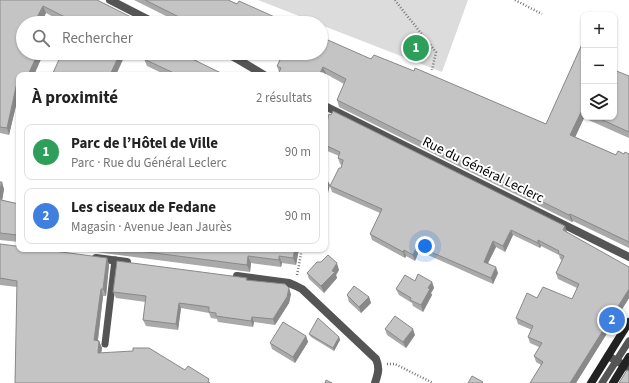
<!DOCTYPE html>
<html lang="fr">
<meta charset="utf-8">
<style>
body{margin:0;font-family:"Source Sans 3",sans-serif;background:#f6f6f6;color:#222}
.controls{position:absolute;right:12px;top:12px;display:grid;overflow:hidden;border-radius:8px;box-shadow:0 1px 3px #0004}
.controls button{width:36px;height:36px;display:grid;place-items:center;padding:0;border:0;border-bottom:1px solid #e0e0e0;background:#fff;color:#222;font:20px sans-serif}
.you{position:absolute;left:425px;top:246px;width:14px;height:14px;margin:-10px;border:3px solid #fff;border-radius:50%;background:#1a73e8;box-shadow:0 0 0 6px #1a73e833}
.badge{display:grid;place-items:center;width:26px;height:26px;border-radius:50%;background:#000;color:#fff;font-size:13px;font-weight:700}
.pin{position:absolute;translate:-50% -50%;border:2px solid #fff;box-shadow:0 1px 4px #0006}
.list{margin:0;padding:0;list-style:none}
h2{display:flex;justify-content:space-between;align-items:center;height:52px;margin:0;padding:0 16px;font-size:17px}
h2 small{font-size:13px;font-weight:400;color:#767676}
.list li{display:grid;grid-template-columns:26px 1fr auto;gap:12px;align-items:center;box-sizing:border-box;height:56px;margin:0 8px 8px;padding:0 8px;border:1px solid #e0e0e0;border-radius:8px}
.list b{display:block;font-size:15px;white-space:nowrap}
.list p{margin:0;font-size:13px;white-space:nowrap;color:#767676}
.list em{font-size:13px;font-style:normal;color:#767676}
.icon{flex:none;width:22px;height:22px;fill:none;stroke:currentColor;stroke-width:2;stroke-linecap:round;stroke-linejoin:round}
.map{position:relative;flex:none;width:629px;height:383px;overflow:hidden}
.search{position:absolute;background:#fff;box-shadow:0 1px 3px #0004;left:16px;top:16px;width:312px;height:44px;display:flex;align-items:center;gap:10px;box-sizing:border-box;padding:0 14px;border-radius:22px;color:#767676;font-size:15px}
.panel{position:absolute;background:#fff;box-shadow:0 1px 3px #0004;left:16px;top:72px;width:312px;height:180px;border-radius:8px}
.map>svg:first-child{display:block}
</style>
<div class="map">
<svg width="629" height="383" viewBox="0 0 629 383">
<rect width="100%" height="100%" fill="#fff"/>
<path fill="#dcdcdc" d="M258 0H468L442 72 321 25V23H317Z"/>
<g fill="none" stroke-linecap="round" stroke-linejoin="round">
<path stroke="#777" stroke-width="2.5" stroke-dasharray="1 2" stroke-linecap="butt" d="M395 0 401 8 436 52 432 70
M515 0 542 14
M297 275 302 249
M387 364H395L433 383"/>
<path stroke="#555" stroke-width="7" d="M105 344 115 260
M602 383 629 341"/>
<path stroke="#555" stroke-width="8" d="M110 0 155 23
M226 53 239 60 264 75
M325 106 629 257
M96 258 127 262
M237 276 289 283 296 286 302 289 376 359C380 368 378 374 375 383
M608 356 629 368"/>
<path stroke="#222" stroke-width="8" d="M591 383 629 322
M613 383 629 357"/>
</g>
<path fill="#a9a9a9" d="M0 0H97L65 23 46 13 41 23H23V53H39L41 59 34 75H19V93L9 135 0 133Z
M134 0H228L288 23H180Z
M584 43V117H614L629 76V138L584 118 575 137 616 155 629 154V248L573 221 572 222 339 107 337 100 344 84 326 74 279 72 277 66 280 59 278 58 276 53H321L371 59 414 71 546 124Z
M135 53H180L225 75H166L147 66 144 59 145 58Z
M240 53H252L250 58Z
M325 130 567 232 629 298 576 383H530L541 365 536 362 534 356 539 347 530 343 528 337 532 330 518 324 516 318 537 298 572 299 577 288 558 279 556 273 562 260 560 259 559 255 541 246 540 248 513 235 505 252 496 247 488 263 498 273 493 284 419 251 415 261 406 256 405 258 372 240 370 234 380 213 332 192 330 186 341 168 342 165 340 164 338 158 339 156 325 150Z
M0 182 4 189 2 200 19 204V242L0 240Z
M0 244 19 249 107 258 109 265 106 296H103L98 340 99 341 102 348 101 353 185 370 209 379 15 383 17 287 0 285Z
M72 249H299L296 265 282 263 281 267 251 263 250 272Z
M339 270 336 275 337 278 324 293 309 279 307 273Z
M247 278V280L291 294 289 303 275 325 254 322 253 327 218 322 217 319 211 318 209 313 181 308 178 330 146 326 143 320 146 302 116 298 113 292Z
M415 281 432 282 434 288 431 293 432 295 423 312 413 306 412 303 399 295 396 289Z
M347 295 369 297 371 303 361 313 349 302Z
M385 329 415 335 406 348 387 335Z
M309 334 339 337 340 340 334 351 311 337Z
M306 336 308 342 295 363 272 349 270 343Z"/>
<path fill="#898989" d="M43 6 46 13 41 23H34Z
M38 53H39L41 59 34 75H28Z
M120 53H126L116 75H110Z
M248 53H252L250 58Z
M323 67 326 74 325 76V75H319Z
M18 78 19 79V93L9 135 7 128Z
M582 110 584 118 573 142 570 135Z
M327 179 330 185 325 206V190Z
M2 182 4 189 2 201 0 203V190Z
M570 214 573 221 572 222 569 215Z
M565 226 567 232 563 230Z
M511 230 513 235 505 252 503 246Z
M538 240 541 246 540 248 538 243Z
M493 241 496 247 486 267 484 262Z
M417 246 419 251 415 261 413 255Z
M295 249H299L296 265 293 258Z
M404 250 406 256 405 258 403 252Z
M248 256 251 263 250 272 247 265Z
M279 256 282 263 281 267 279 260Z
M107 258 109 265 106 296 103 289Z
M337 263 339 270 336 275 337 278 324 293 321 286Z
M496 267 498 273 493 284 491 278Z
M432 282 434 288 431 293 432 295 423 312 421 305 428 288Z
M289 288 291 294 289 303 275 325 273 319Z
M101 289 103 296 97 347 94 340Z
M629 289V298L576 383H570Z
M369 297 371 303 361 313 359 307Z
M179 303 181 308 178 330 176 324Z
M252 317 254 322 253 327 251 321Z
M413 329 415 335 406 348 403 342Z
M306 336 308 342 295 363 293 357Z
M339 337 340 340 334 351 333 348Z
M99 341 102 348 100 360 98 353Z"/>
<path fill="#c4c4c4" stroke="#898989" d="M0 0H97L143 23H65L66 20 64 19 65 17 43 6 34 23H23V53H38L28 75H19V78H18L7 128 0 127Z
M145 0H228L237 4 239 1 288 23H191Z
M321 37 371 59 374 55 414 71 415 68 546 124 583 42 584 43V112L582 110 570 135 616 155 618 151 624 154 625 152 629 154V242L570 214 569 215 337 100 346 79 323 67 319 75H278L281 68 277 66 283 54 280 53H321Z
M62 53H120L110 75H52Z
M147 53H180L225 75H178L144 59Z
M614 70 629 76V132L596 117H614Z
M333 111 565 226 563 230 629 267V289L570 383H530L543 362 534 356 542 343 528 337 533 326 516 318 527 293 537 298 543 287 572 299 579 284 556 273 564 256 558 253 559 251 538 240V243L511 230 503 246 493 241 484 262 496 267 491 278 417 246 413 255 404 250 403 252 370 234 382 209 330 186 339 168H341L343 161V160L338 158 340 152 325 145V130L329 114 331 115Z
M325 178 327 179 325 190Z
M0 182H2L0 190Z
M0 198 1 199V200L19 204V237L17 235 0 233Z
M0 244 16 246H19V249H39L107 258 103 289H101L94 340 99 341 98 353 133 351V348H149L185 370 188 366 209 379 208 382 210 383H15L17 281 0 278Z
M124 249H295L293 258 279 256V260L248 256 247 265Z
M328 255 337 263 332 271 335 272 321 286 307 273 317 262H321Z
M117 261 247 278 246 280 285 284 289 288 287 297 273 319 252 317 251 321 216 316V313L209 312V307L179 303 176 324 143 320 146 296 113 292Z
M418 274 432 282 428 288 430 289 421 305 410 300 411 298 396 289 405 275 415 281Z
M354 286 369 297 359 307 347 295Z
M395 316 413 329 403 342 385 329Z
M318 318 339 337 333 348 309 334Z
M283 322 306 336 293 357 270 343Z
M627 370 629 371V383H619Z
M472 376 483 382 482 383H468Z
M326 380 332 383H325Z"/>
<g text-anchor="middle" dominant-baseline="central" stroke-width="4" stroke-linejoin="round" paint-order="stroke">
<g font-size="14" fill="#000" stroke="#fff">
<text transform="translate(483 170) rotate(26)">Rue du Général Leclerc</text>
</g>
</g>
</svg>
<div class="controls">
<button>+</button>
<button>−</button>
<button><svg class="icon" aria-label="layers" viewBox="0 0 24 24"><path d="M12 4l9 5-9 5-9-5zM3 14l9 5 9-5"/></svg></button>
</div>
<div class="you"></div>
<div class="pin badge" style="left:416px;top:48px;background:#2e9e5b">1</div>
<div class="pin badge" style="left:612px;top:320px;background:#3f7fe0">2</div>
<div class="search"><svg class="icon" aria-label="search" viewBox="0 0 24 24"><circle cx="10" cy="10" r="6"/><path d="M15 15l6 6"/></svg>Rechercher</div>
<section class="panel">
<h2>À proximité<small>2 résultats</small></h2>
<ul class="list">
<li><span class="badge" style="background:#2e9e5b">1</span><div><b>Parc de l’Hôtel de Ville</b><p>Parc · Rue du Général Leclerc</p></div><em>90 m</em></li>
<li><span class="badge" style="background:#3f7fe0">2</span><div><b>Les ciseaux de Fedane</b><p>Magasin · Avenue Jean Jaurès</p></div><em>90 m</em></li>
</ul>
</section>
</div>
